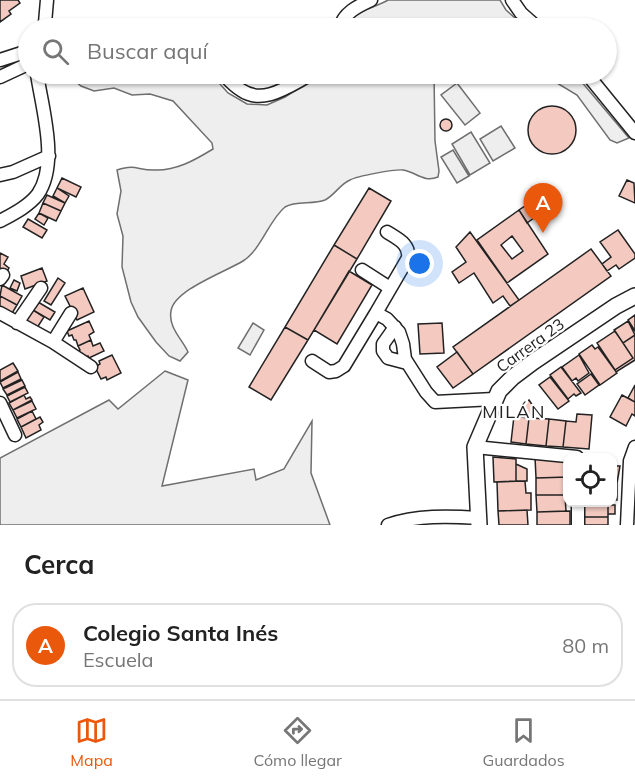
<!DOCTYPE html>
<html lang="es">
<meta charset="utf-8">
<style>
body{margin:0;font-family:Mulish,sans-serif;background:#f6f6f6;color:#222}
.controls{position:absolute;right:18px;bottom:18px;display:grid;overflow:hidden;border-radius:12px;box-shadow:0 2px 4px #0004}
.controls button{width:54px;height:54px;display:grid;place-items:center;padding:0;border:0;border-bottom:2px solid #e0e0e0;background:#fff;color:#222;font:30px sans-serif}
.you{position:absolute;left:420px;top:264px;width:21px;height:21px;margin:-15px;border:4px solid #fff;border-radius:50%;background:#1a73e8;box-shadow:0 0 0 9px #1a73e833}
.badge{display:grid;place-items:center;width:39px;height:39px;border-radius:50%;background:#ea580c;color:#fff;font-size:20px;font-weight:700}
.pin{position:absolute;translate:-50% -50px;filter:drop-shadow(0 2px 3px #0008)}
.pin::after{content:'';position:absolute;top:32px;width:21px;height:18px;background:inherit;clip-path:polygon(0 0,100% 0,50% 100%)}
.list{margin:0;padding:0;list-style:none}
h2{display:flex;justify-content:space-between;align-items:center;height:78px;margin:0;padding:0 24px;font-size:26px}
h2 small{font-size:20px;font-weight:400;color:#767676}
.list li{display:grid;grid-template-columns:39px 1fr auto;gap:18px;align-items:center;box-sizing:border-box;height:84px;margin:0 12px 12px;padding:0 12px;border:2px solid #e0e0e0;border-radius:24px}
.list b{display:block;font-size:22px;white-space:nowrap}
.list p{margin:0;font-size:20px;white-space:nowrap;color:#767676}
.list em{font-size:20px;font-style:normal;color:#767676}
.icon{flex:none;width:33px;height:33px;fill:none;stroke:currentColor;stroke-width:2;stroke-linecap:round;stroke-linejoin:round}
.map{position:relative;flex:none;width:635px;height:525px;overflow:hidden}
.search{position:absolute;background:#fff;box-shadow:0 2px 4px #0004;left:18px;right:18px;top:18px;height:66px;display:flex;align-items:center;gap:15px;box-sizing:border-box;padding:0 21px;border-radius:33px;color:#767676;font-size:22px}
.sheet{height:174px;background:#fff}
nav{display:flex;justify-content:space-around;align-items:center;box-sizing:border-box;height:84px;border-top:2px solid #e0e0e0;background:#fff;font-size:16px;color:#767676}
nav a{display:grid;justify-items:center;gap:3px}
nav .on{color:#ea580c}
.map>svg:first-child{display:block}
</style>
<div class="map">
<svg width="635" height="525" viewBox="0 0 635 525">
<rect width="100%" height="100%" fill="#fff"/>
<path fill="#eee" stroke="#6f6f6f" stroke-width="1.5" d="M388 0H500L506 10 526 28H347C353 10 373 9 388 0Z
M67 74H211L228 93 247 104 267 105 285 97 320 74H434L435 141 439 171 438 177C424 183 416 172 403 170 395 169 357 176 350 180 340 184 335 195 325 200 313 205 296 200 285 207 269 220 261 250 243 261 225 272 174 290 171 311 168 327 182 339 188 352L180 361 169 356 156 342 138 317 131 302 122 267 123 236 117 214 121 191 117 170C137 164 136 170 154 170 176 171 195 160 213 149L212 143 173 101 150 94 132 95 114 88 94 91 81 86Z
M542 74H575L629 138 617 143 610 140 577 95Z
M457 83 480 113 465 125 441 95Z
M501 126 515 148 493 161 480 139Z
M471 132 490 163 470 175 452 144Z
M453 150 469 176 457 183 441 157Z
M253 323 264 330 250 355 238 348Z
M165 371 188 380 162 486 254 469 256 480 284 469 312 421 311 473 330 525H0V458L109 400 118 409Z"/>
<path fill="#f3c9c0" stroke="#222" stroke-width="1.5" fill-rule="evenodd" d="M0 0H18L20 3 9 11 11 14 0 22Z
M528 130a24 24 0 1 1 48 0a24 24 0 1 1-48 0Z
M440 125a6 6 0 1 1 12 0a6 6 0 1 1-12 0Z
M62 178 81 187 76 197 57 188Z
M627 180 634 183 635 203 619 196Z
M57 188 69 196 65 203 53 196Z
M369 188 391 201 357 259 334 245Z
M47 195 65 203 61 211 43 203Z
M534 200 542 212 527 223 519 210Z
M43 203 61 211 56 221 39 213Z
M519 210 548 254 507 283 477 240ZM512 236 523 251 512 259 501 245Z
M39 213 48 218 44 225 35 219Z
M28 219 47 230 42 238 23 227Z
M618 230 635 254V258L619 269 616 265 607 271 602 264 611 257 600 242Z
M470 232 519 300 510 306 503 296 493 303 474 273 459 283 452 272 466 262 456 247Z
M334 245 357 259 308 340 285 327Z
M591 249 611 276 473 374 453 347Z
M0 253 8 257 4 264 9 268 5 275 0 271Z
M42 268 47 281 25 289 21 276Z
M349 271 372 285 337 344 314 330Z
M58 278 65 283 51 305 44 301Z
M14 280 20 283 17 291 10 288Z
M2 285 22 296 17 305 0 296Z
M83 288 94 312 77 320 65 296Z
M0 296 17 305 11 315 0 309Z
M38 302 55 312 50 320 33 310Z
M33 310 44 317 35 331 24 324Z
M635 315V331L628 320Z
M89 321 94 332 89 335 91 340 78 346 76 340H74L72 335 69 336 67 331Z
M628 321 635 335 623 343 614 330Z
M442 323 444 353 420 354 418 324Z
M285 327 308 340 271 400 249 387Z
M615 331 633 358 615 370 597 343Z
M635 335V360L616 372 615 370 633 358 623 343Z
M91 340 93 346 100 343 104 351 89 358 88 356 82 359 78 351 80 350 78 346Z
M592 345 595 349 598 347 617 373 600 385 579 354Z
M457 352 473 374 453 388 437 367Z
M112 355 121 373 107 380 106 377 101 379 95 367 100 364 99 361Z
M579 355 589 373 578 381 576 378 572 381 562 367Z
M13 363 18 371 0 381V370Z
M561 367 581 393 576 396 574 394 568 399 550 375Z
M18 372 21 379 3 388 0 382Z
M591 374 599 385 585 395 577 384Z
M550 377 569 401 558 409 539 385Z
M22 380 25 386 7 395 3 389Z
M635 385V402L628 398Z
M25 387 28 393 10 402 7 396Z
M24 395 26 399 30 397 32 400 13 410 9 403Z
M622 395 635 402V416L632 414 626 426 610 417Z
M529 400 537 412 529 418 521 417V411L525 408 522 405Z
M32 401 36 409 17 418 13 410Z
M32 411 36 419 21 427 17 419Z
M577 414 592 415 589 449 563 447 566 421 576 422Z
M514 416 529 418 526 444 511 442Z
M40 417 43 422 39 425 41 430 26 438 21 427Z
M529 418 549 419 546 446 526 444Z
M549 419 566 421 563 447 546 446Z
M493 457 516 459V481L494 482Z
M535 457 568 461V477L536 478Z
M516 464 527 469V481H516Z
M612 466H620L617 483H612Z
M568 477V495H536V478Z
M525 481 526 493H531V510L498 511 497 482Z
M612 483H617V500H612Z
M536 495H565L566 511 537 512Z
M584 502H608V517H584Z
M608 505H615V514H608Z
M527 510 528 525H499L498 511Z
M570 511V525H537V512Z
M584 517H608V525H584Z"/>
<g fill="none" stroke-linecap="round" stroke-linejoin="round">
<defs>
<path id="minor" d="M512 0 521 13 538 28
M42 28 45 23 47 0
M340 28C343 13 358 6 371 0
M0 60 28 51
M223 74C228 79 234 86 241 90 264 106 290 85 312 74
M587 74 635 133
M0 77 28 64
M0 175 13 172 49 156
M0 221C13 214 29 206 38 194 59 163 42 108 37 74
M387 232C398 239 410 244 408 258L376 313 387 319 399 332 403 344 405 359 426 392 435 402 494 399
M362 270 390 288
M0 279 3 275
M0 313 53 342 91 367
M17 323 41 288
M395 327 383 344V351L388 358 407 363
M53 342 71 313
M312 361 329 372 336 371 344 366 376 313
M0 403 15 435
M475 447 577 457
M578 502V525
M388 525C416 515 449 516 479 518
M627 525 630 461 635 447"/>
<path id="major" d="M479 525 475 447 499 391 513 377 533 362 616 306 635 296"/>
</defs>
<use href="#minor" stroke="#222" stroke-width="15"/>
<use href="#major" stroke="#222" stroke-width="18"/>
<use href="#minor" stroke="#fff" stroke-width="12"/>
<use href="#major" stroke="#fff" stroke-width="15"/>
</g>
<g text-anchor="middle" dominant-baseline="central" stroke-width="4.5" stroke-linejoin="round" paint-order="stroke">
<g font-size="16" fill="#222" stroke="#fff">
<text transform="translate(530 345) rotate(-36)">Carrera 23</text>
</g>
<g font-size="18" letter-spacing="1.5" fill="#222" stroke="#fff">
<text x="514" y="411">MILÁN</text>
</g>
</g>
</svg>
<div class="controls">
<button><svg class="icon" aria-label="locate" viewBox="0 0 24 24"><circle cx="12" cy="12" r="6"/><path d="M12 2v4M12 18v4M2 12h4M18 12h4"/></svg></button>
</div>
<div class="you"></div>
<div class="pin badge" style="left:543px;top:233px">A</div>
<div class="search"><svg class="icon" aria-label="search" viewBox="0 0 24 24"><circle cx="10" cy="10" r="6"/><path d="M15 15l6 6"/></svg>Buscar aquí</div>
</div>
<section class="sheet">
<h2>Cerca<small></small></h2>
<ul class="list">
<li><span class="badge">A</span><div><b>Colegio Santa Inés</b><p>Escuela</p></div><em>80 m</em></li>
</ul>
</section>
<nav>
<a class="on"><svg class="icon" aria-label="map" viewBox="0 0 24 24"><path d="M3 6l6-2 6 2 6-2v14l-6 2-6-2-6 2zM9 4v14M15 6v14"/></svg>Mapa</a>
<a><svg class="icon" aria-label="directions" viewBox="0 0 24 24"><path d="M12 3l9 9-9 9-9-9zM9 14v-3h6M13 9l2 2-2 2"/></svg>Cómo llegar</a>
<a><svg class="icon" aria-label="saved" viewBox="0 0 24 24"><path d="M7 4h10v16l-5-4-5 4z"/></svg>Guardados</a>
</nav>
